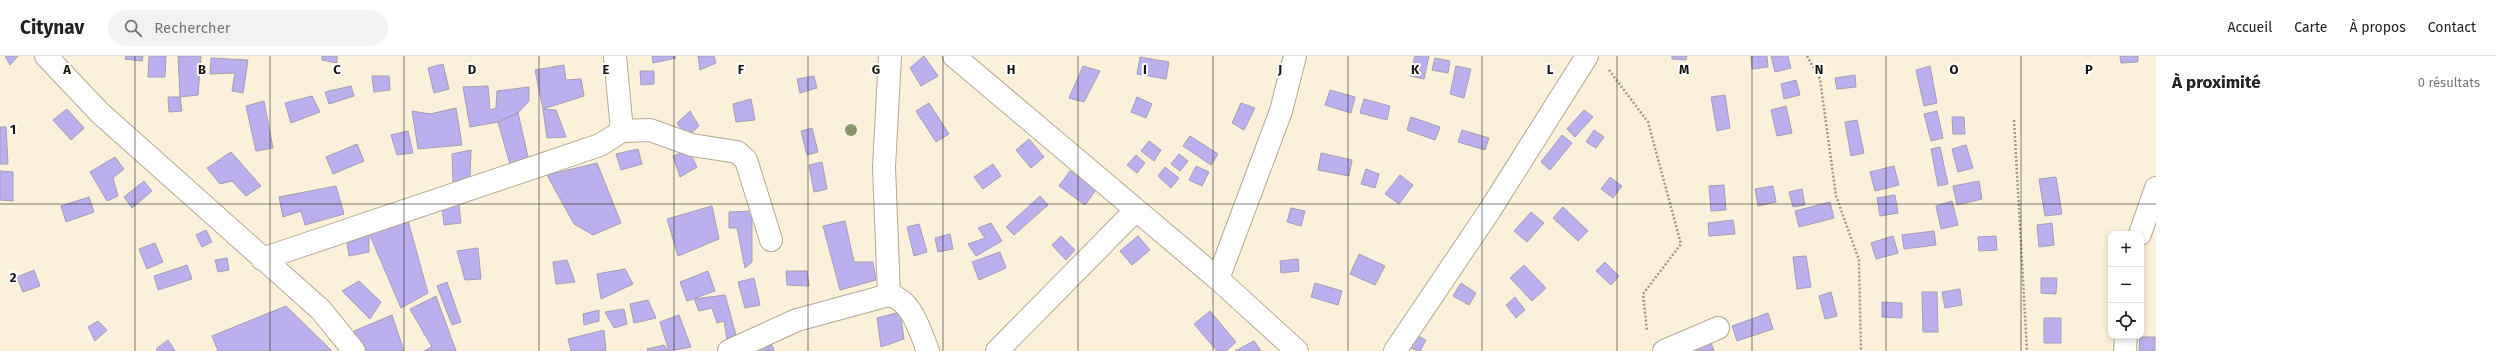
<!DOCTYPE html>
<html lang="fr">
<meta charset="utf-8">
<style>
body{margin:0;font-family:"Fira Sans",sans-serif;background:#f2f2f2;color:#202124}
.controls{position:absolute;right:12px;bottom:12px;display:grid;overflow:hidden;border-radius:8px;box-shadow:0 2px 6px #0003}
.controls button{width:36px;height:36px;display:grid;place-items:center;padding:0;border:0;border-bottom:1px solid #e0e0e0;background:#fff;color:#202124;font:20px sans-serif}
.list{margin:0;padding:0;list-style:none}
h2{display:flex;justify-content:space-between;align-items:center;height:52px;margin:0;padding:0 16px;font-size:17px}
h2 small{font-size:13px;font-weight:400;color:#757577}
.icon{flex:none;width:22px;height:22px;fill:none;stroke:currentColor;stroke-width:2;stroke-linecap:round;stroke-linejoin:round}
.map{position:relative;flex:none;width:2156px;height:295px;overflow:hidden}
header{display:flex;align-items:center;gap:24px;box-sizing:border-box;height:56px;padding:0 20px;background:#fff;border-bottom:1px solid #e0e0e0}
header strong{font-size:19px}
nav{display:flex;gap:22px;margin-inline-start:auto;font-size:14px}
.search{width:280px;height:36px;background:#f2f2f2;display:flex;align-items:center;gap:10px;box-sizing:border-box;padding:0 14px;border-radius:22px;color:#757577;font-size:15px}
main{display:flex}
aside{flex:1;background:#fff}
.map>svg:first-child{display:block}
</style>
<header>
<strong>Citynav</strong>
<div class="search"><svg class="icon" aria-label="search" viewBox="0 0 24 24"><circle cx="10" cy="10" r="6"/><path d="M15 15l6 6"/></svg>Rechercher</div>
<nav><a>Accueil</a><a>Carte</a><a>À propos</a><a>Contact</a></nav>
</header>
<main>
<div class="map">
<svg width="2156" height="295" viewBox="0 0 2156 295">
<rect width="100%" height="100%" fill="#fbf0da"/>
<path fill="#bcafee" stroke="#a39fb5" d="M5 0H18L10 9Z
M126 0H143L142 5 125 3Z
M149 0H166L165 21H148Z
M178 0H201L198 39 180 41Z
M322 0H337V7L322 4Z
M652 0H675L676 2 653 7Z
M698 0H714L716 7 700 14Z
M924 0 938 20 921 30 910 12Z
M1415 0H1429L1424 23 1410 20Z
M1672 0H1687L1686 4 1672 3Z
M1751 0H1767L1768 11 1752 13Z
M1771 0H1788L1791 12 1775 16Z
M2120 0H2138V6L2121 7Z
M1140 1 1169 6 1166 23 1137 18Z
M211 2 248 4 243 37 232 35 235 17 210 18Z
M1435 2 1450 5 1448 17 1432 14Z
M443 8 449 33 434 37 428 12Z
M564 9 566 24 581 23 584 40 543 53 535 14Z
M1083 10 1100 15 1084 46 1069 42Z
M1456 10 1471 13 1464 42 1450 38Z
M1930 10 1937 47 1924 50 1916 14Z
M640 15H654V28L641 29Z
M1855 19 1856 31 1837 33 1835 22Z
M372 20H389L390 34 374 36Z
M814 20 817 32 800 37 797 23Z
M1796 24 1800 39 1784 43 1781 28Z
M351 30 354 40 329 48 325 36Z
M488 30 490 54 496 52 497 35 529 31V45L518 57 498 66 470 71 463 31Z
M1330 34 1355 41 1351 57 1325 49Z
M1725 39 1730 72 1717 75 1711 41Z
M312 40 320 56 291 67 285 47Z
M168 41H180L182 55 169 56Z
M1137 41 1152 48 1146 62 1131 56Z
M751 43 755 64 736 66 733 48Z
M1364 43 1390 50 1387 64 1360 57Z
M264 45 273 92 256 95 246 50Z
M929 47 949 78 936 86 916 55Z
M1241 47 1255 52 1244 74 1232 67Z
M1786 50 1792 77 1777 80 1771 54Z
M456 52 462 89 418 93 412 55 430 58Z
M67 53 84 72 71 84 53 64Z
M543 53 556 54 566 81 547 82Z
M1584 54 1593 61 1575 81 1567 73Z
M690 55 699 70 687 81 677 67Z
M1937 55 1943 82 1931 85 1924 58Z
M518 57 529 105 511 112 498 66Z
M1411 61 1440 71 1435 84 1407 74Z
M1952 61H1964L1965 78H1953Z
M1857 64 1864 97 1851 100 1845 66Z
M0 71H6L8 108H0Z
M812 72 818 96 807 99 801 75Z
M1462 74 1489 82 1485 94 1458 86Z
M1594 74 1604 81 1596 92 1586 86Z
M408 75 413 97 397 99 391 79Z
M1562 79 1572 87 1550 114 1541 106Z
M1190 80 1218 98 1211 109 1183 90Z
M1029 83 1044 101 1031 112 1016 94Z
M1149 85 1161 94 1154 105 1141 95Z
M357 88 364 105 333 118 326 101Z
M1966 89 1973 112 1958 116 1952 93Z
M1940 91 1948 128 1938 130 1931 93Z
M638 93 642 108 621 114 616 98Z
M471 94 470 121 453 126 452 98Z
M689 95 697 111 680 121 673 100Z
M231 96 261 130 246 140 232 125 220 128 207 112Z
M1321 97 1352 104 1349 120 1318 114Z
M1179 98 1188 105 1180 115 1171 108Z
M1136 99 1145 107 1137 117 1127 109Z
M115 101 124 113 113 122 118 140 107 145 90 116Z
M822 106 827 133 814 136 809 109Z
M597 107 621 167 593 179 574 168 547 119Z
M993 108 1001 120 983 133 974 121Z
M1196 110 1209 116 1202 130 1189 124Z
M1894 110 1899 129 1875 135 1870 116Z
M1165 111 1179 122 1171 132 1158 120Z
M1366 113 1379 118 1375 132 1361 128Z
M0 115 13 116V145L0 144Z
M1070 115 1096 134 1085 149 1059 130Z
M1400 119 1413 129 1399 148 1385 138Z
M1610 121 1622 130 1613 142 1601 133Z
M2056 121 2062 158 2045 160 2039 123Z
M144 125 152 135 132 152 124 141Z
M1979 125 1982 143 1957 149 1953 130Z
M1724 129 1726 154 1711 155 1709 130Z
M336 130 344 158 305 169 301 155 283 161 279 141Z
M1773 130 1776 146 1758 150 1755 133Z
M1802 133 1805 149 1793 151 1789 136Z
M1895 139 1898 157 1880 160 1877 142Z
M1040 140 1048 149 1014 179 1006 171Z
M89 141 94 156 66 166 61 150Z
M1952 145 1958 169 1941 173 1936 150Z
M1830 146 1834 162 1799 171 1795 155Z
M459 148 461 167 444 169 442 150Z
M712 150 719 183 678 200 667 163Z
M1563 151 1588 175 1578 185 1553 162Z
M1291 152 1305 155 1301 170 1287 166Z
M752 155V206L745 212 737 172H729V156Z
M1531 156 1544 167 1527 186 1514 175Z
M407 161 428 237 401 252 368 175Z
M1733 164 1735 178 1709 180 1708 167Z
M845 165 854 206H873L876 224 840 234 823 170Z
M991 167 1002 185 976 200 968 188 985 182 978 172Z
M2052 167 2054 189 2039 191 2037 169Z
M919 168 927 196 914 200 907 171Z
M206 174 212 186 202 191 196 179Z
M1934 175 1936 189 1904 193 1902 179Z
M950 178 953 193 938 196 935 182Z
M369 179V196L349 200 347 187Z
M1061 180 1075 194 1066 204 1052 189Z
M1138 180 1150 194 1132 209 1120 195Z
M1893 180 1898 197 1876 203 1871 187Z
M1996 180 1997 194 1979 195 1978 181Z
M155 187 163 206 147 213 139 193Z
M478 192 481 223 465 224 457 195Z
M1000 196 1006 212 979 224 972 206Z
M1359 198 1385 210 1375 229 1350 218Z
M1806 200 1811 231 1797 233 1793 201Z
M227 202 229 214 218 216 215 204Z
M1298 203 1299 215 1281 217 1280 205Z
M567 204 575 226 556 228 553 206Z
M1605 206 1619 220 1611 229 1596 215Z
M187 209 192 223 158 234 154 220Z
M1524 209 1546 232 1532 245 1510 222Z
M625 213 633 228 601 243 597 218Z
M34 214 40 230 23 236 17 221Z
M708 215 715 235 687 245 680 226Z
M786 215H807L809 230 787 229Z
M754 222 760 249 745 252 738 226Z
M2041 222H2057L2056 238 2041 237Z
M359 225 381 246 370 263 342 235Z
M447 226 461 266 452 269 437 230Z
M1315 227 1342 235 1338 249 1311 241Z
M1461 227 1476 237 1469 249 1453 240Z
M1960 233 1962 249 1945 252 1942 236Z
M1831 236 1837 260 1825 263 1819 240Z
M1922 236H1937L1938 276H1923Z
M725 239 736 279 727 283 724 265 717 267 712 252 699 255 694 243Z
M436 240 456 295H424L432 291 410 253Z
M1515 241 1525 254 1516 262 1506 249Z
M648 244 656 262 634 267 630 248Z
M1882 246 1902 247V262L1882 261Z
M286 250 332 295H218L212 280Z
M624 253 627 268 614 272 605 256Z
M599 254V265L584 269 583 258Z
M1210 255 1236 286 1226 295H1217L1194 268Z
M900 256 904 283 881 291 877 262Z
M1768 257 1773 273 1737 285 1732 270Z
M392 259 404 295H365L354 275Z
M679 259 691 291 669 295 660 266Z
M2044 262H2061V287H2044Z
M98 265 107 274 95 285 88 271Z
M604 274 606 295H571L568 283Z
M1414 278 1426 284 1420 295 1407 291Z
M2140 281H2155V295H2139Z
M168 284 175 295H158L156 293Z
M1254 285 1261 295H1235Z
M1711 287 1714 295H1694Z
M664 289 668 295H648L647 293Z
M772 289 774 295H756V294Z"/>
<g fill="none" stroke-linecap="round" stroke-linejoin="round">
<defs>
<path id="minor" d="M46 0 100 57 321 254 354 295
M954 0 1218 223 1297 295
M622 75 650 74 692 89 737 96 746 104 771 184
M2140 178 2156 132
M262 203 600 89 622 75 615 0
M1218 223 1281 55 1295 0
M889 239 884 111 890 0
M729 295 797 264 889 239C912 244 920 275 928 295
M997 295 1136 154
M1395 295 1490 154 1587 0
M1664 295 1718 272
M2125 295 2126 280"/>
</defs>
<use href="#minor" stroke="#b4a994" stroke-width="24"/>
<path stroke="#9f9786" stroke-width="2.5" stroke-dasharray="2 2" stroke-linecap="butt" d="M1807 0 1820 23 1836 140 1859 204 1861 295
M1609 14 1648 66 1681 188 1643 238 1647 275
M2014 64 2027 295"/>
<use href="#minor" stroke="#fff" stroke-width="22"/>
</g>
<circle fill="#89966c" cx="851" cy="74" r="6"/>
<path fill="none" stroke="#19150d" stroke-width="1" stroke-opacity="0.55" d="M135 0V295M270 0V295M404 0V295M539 0V295M674 0V295M808 0V295M943 0V295M1078 0V295M1213 0V295M1348 0V295M1482 0V295M1617 0V295M1752 0V295M1886 0V295M2021 0V295M0 148H2156"/>
<g font-size="13" text-anchor="middle" font-weight="bold" fill="#19150d" stroke="#fff" stroke-width="4" stroke-linejoin="round" paint-order="stroke">
<text x="67" y="18">A</text>
<text x="202" y="18">B</text>
<text x="337" y="18">C</text>
<text x="472" y="18">D</text>
<text x="606" y="18">E</text>
<text x="741" y="18">F</text>
<text x="876" y="18">G</text>
<text x="1011" y="18">H</text>
<text x="1145" y="18">I</text>
<text x="1280" y="18">J</text>
<text x="1415" y="18">K</text>
<text x="1550" y="18">L</text>
<text x="1684" y="18">M</text>
<text x="1819" y="18">N</text>
<text x="1954" y="18">O</text>
<text x="2089" y="18">P</text>
<text x="13" y="78">1</text>
<text x="13" y="226">2</text>
</g>
</svg>
<div class="controls">
<button>+</button>
<button>−</button>
<button><svg class="icon" aria-label="locate" viewBox="0 0 24 24"><circle cx="12" cy="12" r="6"/><path d="M12 2v4M12 18v4M2 12h4M18 12h4"/></svg></button>
</div>
</div>
<aside>
<h2>À proximité<small>0 résultats</small></h2>
<ul class="list">
</ul>
</aside>
</main>
